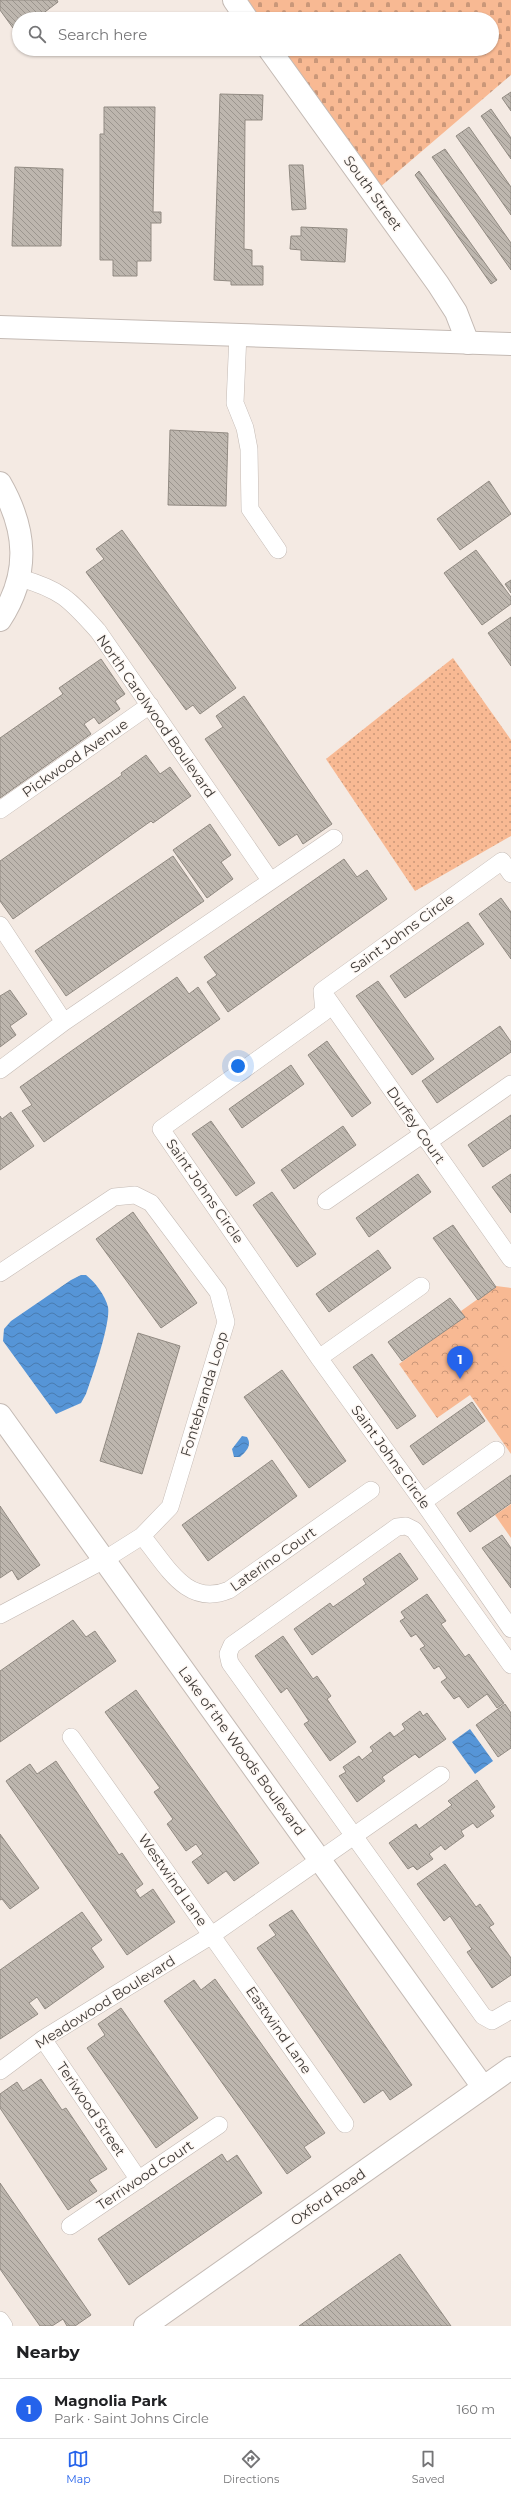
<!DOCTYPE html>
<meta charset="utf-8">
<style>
body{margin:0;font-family:Montserrat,sans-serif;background:#f6f6f6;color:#202124}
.you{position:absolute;left:238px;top:1066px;width:14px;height:14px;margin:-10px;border:3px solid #fff;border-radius:50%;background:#1a73e8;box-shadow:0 0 0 6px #1a73e833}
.badge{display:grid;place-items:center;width:26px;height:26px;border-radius:50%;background:#2563eb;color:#fff;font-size:13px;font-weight:700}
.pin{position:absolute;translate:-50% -33px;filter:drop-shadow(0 1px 2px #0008)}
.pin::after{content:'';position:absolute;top:21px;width:14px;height:12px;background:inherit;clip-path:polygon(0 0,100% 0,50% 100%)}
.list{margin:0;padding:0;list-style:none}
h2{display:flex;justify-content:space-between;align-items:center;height:52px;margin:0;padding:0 16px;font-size:17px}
h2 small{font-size:13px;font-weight:400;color:#757577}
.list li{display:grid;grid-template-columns:26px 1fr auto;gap:12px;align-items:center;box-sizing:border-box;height:60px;padding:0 16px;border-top:1px solid #e0e0e0}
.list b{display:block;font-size:15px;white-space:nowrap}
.list p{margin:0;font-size:13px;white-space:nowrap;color:#757577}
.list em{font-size:13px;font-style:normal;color:#757577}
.icon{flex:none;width:22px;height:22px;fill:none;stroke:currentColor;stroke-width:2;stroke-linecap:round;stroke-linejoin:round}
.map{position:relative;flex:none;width:511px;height:2326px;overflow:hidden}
.search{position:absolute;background:#fff;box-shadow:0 1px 3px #0004;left:12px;right:12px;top:12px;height:44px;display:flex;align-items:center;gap:10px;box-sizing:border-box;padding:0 14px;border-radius:22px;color:#757577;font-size:15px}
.sheet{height:112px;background:#fff}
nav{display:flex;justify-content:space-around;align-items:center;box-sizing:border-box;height:56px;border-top:1px solid #e0e0e0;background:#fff;font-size:11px;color:#757577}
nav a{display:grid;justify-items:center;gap:2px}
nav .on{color:#2563eb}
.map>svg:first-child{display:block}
</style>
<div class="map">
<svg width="511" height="2326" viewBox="0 0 511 2326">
<defs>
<pattern id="grass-dots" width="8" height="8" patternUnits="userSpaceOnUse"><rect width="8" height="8" fill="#f8b993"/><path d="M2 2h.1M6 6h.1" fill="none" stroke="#ca9779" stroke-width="1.8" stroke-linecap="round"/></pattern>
<pattern id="cemetery-stones" width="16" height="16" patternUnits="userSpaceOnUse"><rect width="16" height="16" fill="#f8b993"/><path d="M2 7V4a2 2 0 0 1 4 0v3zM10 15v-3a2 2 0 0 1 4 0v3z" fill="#ca9779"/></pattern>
<pattern id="park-crowns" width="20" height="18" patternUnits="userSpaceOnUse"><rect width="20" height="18" fill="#f8b993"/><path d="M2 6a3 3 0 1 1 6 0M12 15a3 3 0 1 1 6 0" fill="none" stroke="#ca9779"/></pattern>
<pattern id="water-waves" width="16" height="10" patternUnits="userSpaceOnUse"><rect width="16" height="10" fill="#5695d7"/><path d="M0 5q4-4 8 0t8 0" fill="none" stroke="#497baf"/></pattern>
<pattern id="building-back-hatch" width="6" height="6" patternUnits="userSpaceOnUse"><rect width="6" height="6" fill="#bdb6ae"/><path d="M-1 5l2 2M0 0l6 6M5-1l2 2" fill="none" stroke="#9b958e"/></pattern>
</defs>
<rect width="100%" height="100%" fill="#f4eae3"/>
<path fill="url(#grass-dots)" d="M453 658 511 740V836L415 891 326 759Z"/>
<path fill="url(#cemetery-stones)" d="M246 0H511V75L380 187 281 49H492V19H259Z"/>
<path fill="url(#park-crowns)" d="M496 1286 511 1288V1454L470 1395 437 1418 399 1364 464 1317 461 1311Z
M511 1504V1538L495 1515Z"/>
<path fill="#f8b993" d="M511 1346V1377L496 1357Z"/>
<path fill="url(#water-waves)" d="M81 1275H86C95 1282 105 1295 108 1307 111 1323 92 1377 86 1394L81 1403 56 1414 3 1341 4 1329 11 1321 71 1280Z
M242 1436 247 1437C252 1445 247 1451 240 1457H234L232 1449Z
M470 1729 493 1761 475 1774 452 1742Z"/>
<path fill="url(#building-back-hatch)" stroke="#918a82" d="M0 0H57L58 2 37 18 34 13 26 19H19V24L13 28 0 10Z
M511 92V111L502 98Z
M220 94 263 95 262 120H245L244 249 252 250V266H263V285H231V281L214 280Z
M104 107H155L153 212H161V223H151V261H137V276H113V260H100V134H104Z
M491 109 511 138V159L481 116Z
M469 127 511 187V215L456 136Z
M445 149 511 243V270L432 157Z
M289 165H303L306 209 292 210Z
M15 167 63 169 61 246H12Z
M419 171 497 280 491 284 415 175Z
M301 227 347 229 345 262 301 260V250L290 249 291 236H301Z
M170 430 228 433 226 506 168 505Z
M489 481 511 514 460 550 437 519Z
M122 530 236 688 200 714 193 705 186 710 86 572 104 559 96 549Z
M476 550 511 597V604L482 625 444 573Z
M511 580V593L505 584Z
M511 617V666L488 633Z
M101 659 125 694 115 701 120 709 99 724 94 717 84 724 91 734 0 798V738L63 694 59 688Z
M244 696 332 824 303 844 297 834 279 846 205 739 223 727 216 716Z
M146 755 160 774 170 767 191 796 153 823 151 821 13 919 0 901V861L122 775 121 773Z
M210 824 231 855 221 862 233 879 207 898 173 850Z
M173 856 204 901 66 996 35 951Z
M344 859 357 877 367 870 387 899 228 1012 207 982 217 975 204 957Z
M501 898 511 912V959L479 914Z
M468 922 484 944 405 998 390 976Z
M177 977 189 994 198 987 220 1019 44 1142 22 1111 32 1105 20 1087Z
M378 981 434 1059 412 1075 356 996Z
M10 990 27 1014 10 1026 16 1035 0 1047V996Z
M500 1026 511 1042V1052L437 1103 422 1081Z
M327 1041 371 1103 352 1117 308 1055Z
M291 1065 304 1084 242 1128 229 1109Z
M11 1112 34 1146 0 1170V1116L2 1119Z
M511 1115V1148L483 1167 468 1145Z
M211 1121 255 1183 236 1196 192 1134Z
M343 1126 356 1145 294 1189 281 1170Z
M418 1174 431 1192 369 1237 356 1218Z
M511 1174V1213L492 1187Z
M272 1192 316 1254 297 1267 253 1205Z
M133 1212 197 1303 161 1328 96 1239Z
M453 1225 496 1287 478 1300 433 1238Z
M378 1250 391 1268 329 1312 316 1294Z
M450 1298 465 1317 402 1361 388 1342Z
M138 1333 180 1346 142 1474 100 1461Z
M372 1354 416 1416 397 1429 353 1367Z
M282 1370 346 1461 309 1488 244 1397Z
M472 1402 485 1421 423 1465 410 1446Z
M272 1460 297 1496 208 1561 182 1525Z
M511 1475V1503L470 1532 457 1513Z
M0 1506 40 1565 18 1580 12 1570 0 1578Z
M502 1535 511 1548V1588L482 1548Z
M400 1553 418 1579 312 1655 294 1629 330 1603 333 1607 366 1584 363 1579Z
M427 1594 446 1621 441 1624 465 1657 469 1654 504 1703 497 1708 487 1694 468 1708 459 1696 454 1699 441 1682 447 1678 439 1666 434 1669 420 1649 425 1646 416 1634 411 1637 400 1621 405 1618 401 1612Z
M73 1620 86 1637 95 1631 116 1661 0 1742V1671Z
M283 1636 313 1679 317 1676 331 1696 327 1699 356 1742 330 1761 304 1724 309 1721 287 1688 281 1693 255 1656Z
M136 1690 259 1863 234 1881 226 1871 208 1884 192 1862 203 1854 196 1844 186 1851 167 1824 173 1819 154 1792 160 1788 105 1712Z
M505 1704 511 1713V1748L498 1757 476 1725Z
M420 1711 423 1716 427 1713 446 1739 419 1758 415 1754 382 1777 385 1781 357 1802 339 1776 346 1772 343 1767 359 1756 362 1760 373 1751 370 1747 390 1732 394 1737 405 1729 402 1724Z
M56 1761 119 1855 122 1853 143 1884 135 1890 140 1898 153 1889 175 1922 127 1955 6 1781 30 1764 37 1774Z
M477 1780 495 1807 490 1811 494 1816 477 1828 473 1823 461 1831 464 1836 445 1850 441 1845 429 1854 433 1859 417 1870 413 1866 408 1869 389 1843 416 1824 419 1829 452 1805 448 1801Z
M0 1834 39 1888 10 1909 2 1899 0 1900Z
M445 1864 476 1907 480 1904 494 1924 489 1927 511 1958V1975L492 1988 467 1952 472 1949 450 1916 444 1921 417 1884Z
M292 1910 412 2085 390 2100 383 2090 364 2103 257 1948 276 1935 269 1925Z
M82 1912 102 1940 91 1948 104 1967 45 2009 37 1997 29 2003 38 2014 0 2039V1970Z
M215 1979 325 2133 304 2147 311 2157 287 2174 164 2001 194 1980 201 1990Z
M121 2008 198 2118 156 2148 87 2048 105 2035 98 2024Z
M41 2079 62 2110 66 2108 107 2169 89 2180 97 2191 68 2210 0 2108V2094L17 2082 23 2091Z
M222 2154 227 2162 237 2155 262 2193 129 2285 98 2239Z
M0 2183 91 2315 75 2326H67L63 2319 52 2326H40L0 2269Z
M400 2254 451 2326H299Z"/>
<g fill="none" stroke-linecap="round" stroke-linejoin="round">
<defs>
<path id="minor" d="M238 334 235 403 245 428 249 449 250 509 278 550
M20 578C62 590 70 600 98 631L270 880
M0 810 150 705
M0 925 64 1022
M322 991 324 1012 161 1129 319 1358 423 1502 511 1629
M322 991 511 1259
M322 991 502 861 511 874
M0 1070 64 1022 334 838
M428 1142 511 1084
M326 1201 423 1134
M0 1273 114 1197 135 1195 151 1203 218 1292 226 1322 170 1507 142 1536 104 1560 0 1615
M319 1358 421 1286
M423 1502 496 1450
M142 1536C166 1564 186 1608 229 1590L371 1490
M511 1665 414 1530 406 1526 397 1527 232 1645 228 1654 230 1663 483 2016 492 2021 511 2010
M71 1737 345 2124
M43 2039 139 2180
M0 2071 43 2039 212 1935 441 1775
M70 2226 219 2125
M0 2320 4 2326"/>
<path id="tertiary" d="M234 0 247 19
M269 49 438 284 456 312 468 343
M0 483C27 530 30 574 0 620
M0 1415 483 2087
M145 2326 511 2068"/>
<path id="primary" d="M0 327 511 344"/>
</defs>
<use href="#minor" stroke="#c4bab4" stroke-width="18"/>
<use href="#tertiary" stroke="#c4bab4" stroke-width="24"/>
<use href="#primary" stroke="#c4bab4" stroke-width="24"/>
<use href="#minor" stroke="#fff" stroke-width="17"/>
<use href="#tertiary" stroke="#fff" stroke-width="22"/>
<use href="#primary" stroke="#fff" stroke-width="22"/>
</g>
<g text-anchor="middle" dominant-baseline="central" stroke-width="3" stroke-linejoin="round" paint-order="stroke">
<g font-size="14" fill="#3e3a37" stroke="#fef8f4">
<text transform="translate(373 193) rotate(54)">South Street</text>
<text transform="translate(156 716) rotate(55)">North Carolwood Boulevard</text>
<text transform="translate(75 758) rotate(-35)">Pickwood Avenue</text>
<text transform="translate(402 933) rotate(-36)">Saint Johns Circle</text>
<text transform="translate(416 1125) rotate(55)">Durfey Court</text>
<text transform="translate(205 1191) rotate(55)">Saint Johns Circle</text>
<text transform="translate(204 1394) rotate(-73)">Fontebranda Loop</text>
<text transform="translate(391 1457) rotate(54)">Saint Johns Circle</text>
<text transform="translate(273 1559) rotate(-35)">Laterino Court</text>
<text transform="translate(242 1751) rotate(54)">Lake of the Woods Boulevard</text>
<text transform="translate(173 1880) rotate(55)">Westwind Lane</text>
<text transform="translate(105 2002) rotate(-32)">Meadowood Boulevard</text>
<text transform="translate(279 2030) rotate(55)">Eastwind Lane</text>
<text transform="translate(91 2109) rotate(56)">Teriwood Street</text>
<text transform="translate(145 2175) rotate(-34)">Terriwood Court</text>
<text transform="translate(328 2197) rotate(-35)">Oxford Road</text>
</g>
</g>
</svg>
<div class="you"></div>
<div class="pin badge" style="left:460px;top:1379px">1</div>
<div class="search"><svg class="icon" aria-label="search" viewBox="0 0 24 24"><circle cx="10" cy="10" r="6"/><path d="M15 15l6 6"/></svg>Search here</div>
</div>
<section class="sheet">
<h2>Nearby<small></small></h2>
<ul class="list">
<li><span class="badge">1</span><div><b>Magnolia Park</b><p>Park · Saint Johns Circle</p></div><em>160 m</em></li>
</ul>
</section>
<nav>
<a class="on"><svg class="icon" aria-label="map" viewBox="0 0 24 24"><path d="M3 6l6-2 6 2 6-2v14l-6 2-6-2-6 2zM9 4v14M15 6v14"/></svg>Map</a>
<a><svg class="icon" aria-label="directions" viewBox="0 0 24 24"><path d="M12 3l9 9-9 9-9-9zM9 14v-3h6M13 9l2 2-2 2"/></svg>Directions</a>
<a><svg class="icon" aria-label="saved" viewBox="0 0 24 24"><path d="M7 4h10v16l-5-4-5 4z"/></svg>Saved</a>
</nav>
